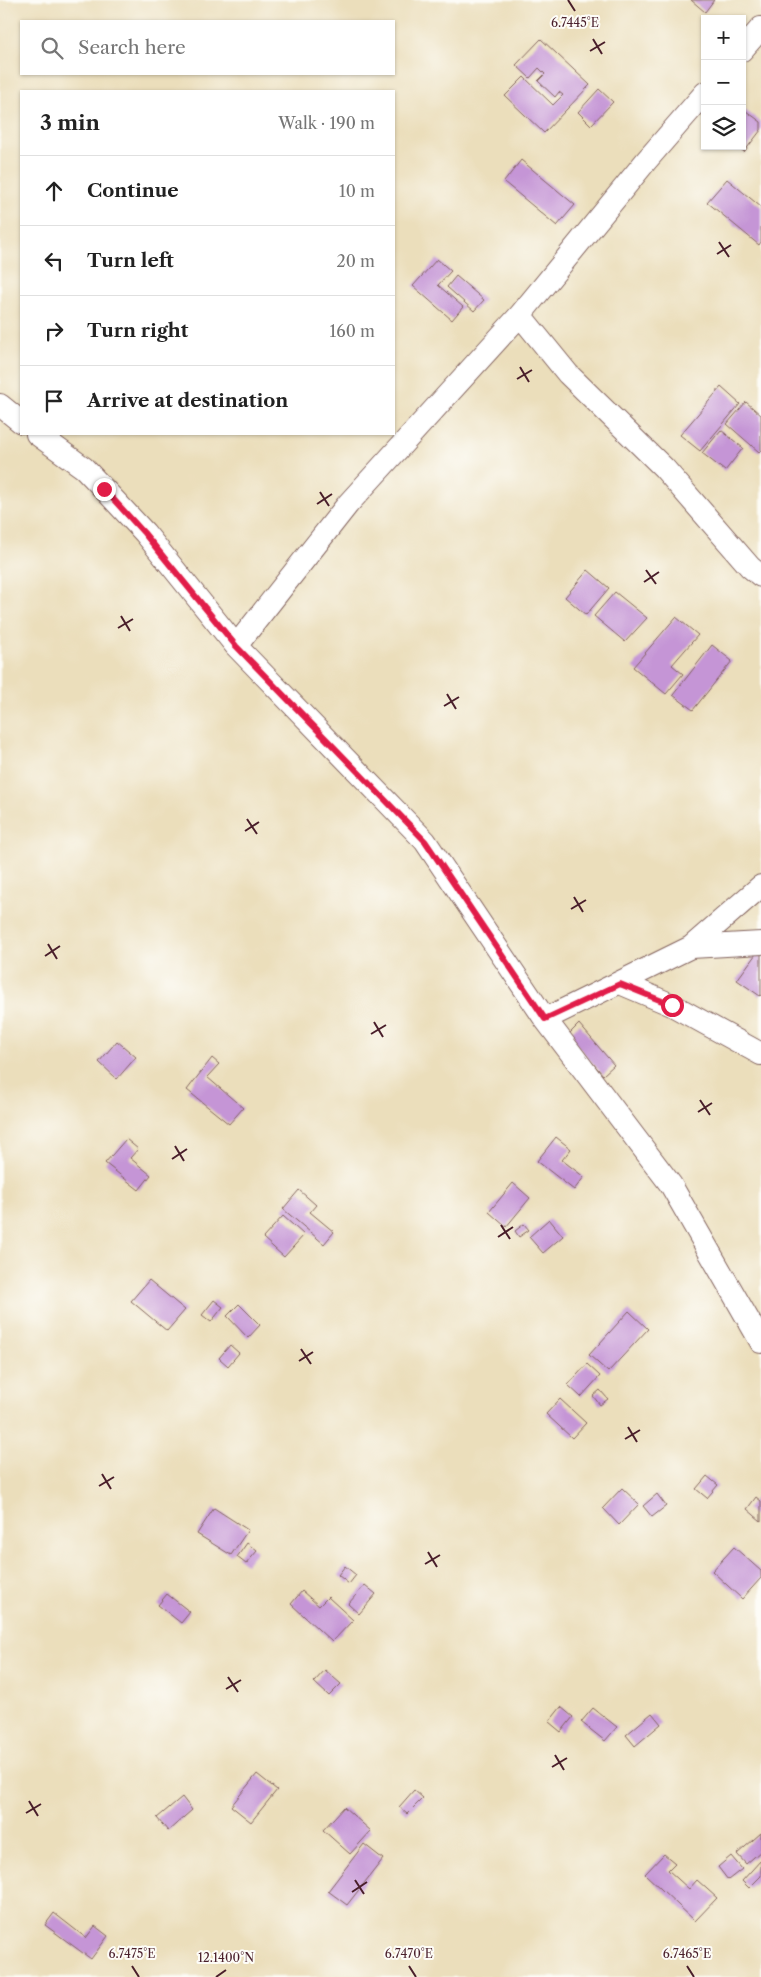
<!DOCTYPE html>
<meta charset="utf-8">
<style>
body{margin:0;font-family:"Libre Caslon Text",serif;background:#f2f2f2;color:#222}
.controls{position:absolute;right:15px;top:15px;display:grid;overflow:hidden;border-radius:0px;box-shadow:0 1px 4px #0004}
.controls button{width:45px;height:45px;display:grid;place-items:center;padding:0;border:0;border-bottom:1px solid #e0e0e0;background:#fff;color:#222;font:25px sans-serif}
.stop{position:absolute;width:15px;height:15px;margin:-11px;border:4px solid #e11d48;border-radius:50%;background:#fff}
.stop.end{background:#e11d48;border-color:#fff;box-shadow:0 1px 5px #0008}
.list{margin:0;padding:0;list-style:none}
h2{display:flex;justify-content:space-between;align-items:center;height:65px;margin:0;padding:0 20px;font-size:21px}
h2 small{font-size:16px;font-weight:400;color:#767676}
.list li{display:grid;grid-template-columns:32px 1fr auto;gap:15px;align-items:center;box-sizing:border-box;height:70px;padding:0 20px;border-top:1px solid #e0e0e0}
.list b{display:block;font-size:19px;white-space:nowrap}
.list em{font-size:16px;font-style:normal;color:#767676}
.icon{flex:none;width:28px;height:28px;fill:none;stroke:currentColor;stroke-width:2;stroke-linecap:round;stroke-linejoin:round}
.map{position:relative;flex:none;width:761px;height:1977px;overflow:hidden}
.search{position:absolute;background:#fff;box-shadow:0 1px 4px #0004;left:20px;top:20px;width:375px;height:55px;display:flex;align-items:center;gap:12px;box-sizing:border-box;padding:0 18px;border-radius:0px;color:#767676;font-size:19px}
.panel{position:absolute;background:#fff;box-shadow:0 1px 4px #0004;left:20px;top:90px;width:375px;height:345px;border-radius:0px}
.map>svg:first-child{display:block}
</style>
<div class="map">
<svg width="761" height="1977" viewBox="0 0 761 1977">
<rect width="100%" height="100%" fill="#fdfcf7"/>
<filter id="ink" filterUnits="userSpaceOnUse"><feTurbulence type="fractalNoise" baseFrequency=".02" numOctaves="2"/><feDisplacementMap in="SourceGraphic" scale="10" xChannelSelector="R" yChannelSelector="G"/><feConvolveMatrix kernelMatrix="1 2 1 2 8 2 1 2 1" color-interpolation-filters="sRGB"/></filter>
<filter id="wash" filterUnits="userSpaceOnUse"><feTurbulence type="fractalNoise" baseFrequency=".0096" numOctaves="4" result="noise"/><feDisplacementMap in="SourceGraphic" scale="20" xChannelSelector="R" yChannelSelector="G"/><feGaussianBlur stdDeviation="1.12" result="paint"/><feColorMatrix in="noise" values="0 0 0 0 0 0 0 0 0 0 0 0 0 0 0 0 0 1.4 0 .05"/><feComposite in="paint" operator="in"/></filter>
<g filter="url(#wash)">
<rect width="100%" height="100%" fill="#ebdebb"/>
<g id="blocks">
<path fill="#c595d6" d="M691 0H714L705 12Z
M541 39 590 85 544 133 505 96 524 77 553 105 563 95 559 92 555 97 538 81 545 74 539 68 530 78 516 65Z
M599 89 613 102 591 125 578 112Z
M742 108 761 122V130L744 152 737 146H742Z
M521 160 575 205 557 226 504 182Z
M727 179 761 207V242L759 245 707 202Z
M437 259 451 271 438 285 463 307 452 320 413 286Z
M456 276 484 300 474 311 447 287Z
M721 387 740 404 700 451 680 435Z
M746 402 761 415V450L759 452 727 424Z
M721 430 743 448 725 471 702 453Z
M588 570 609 588 586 615 565 597Z
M615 592 647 618 625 642 594 616Z
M676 617 698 635 672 665 683 674 666 694 633 667Z
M712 645 732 661 693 710 673 695Z
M761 947V995L760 996 737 980Z
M579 1024 614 1065 603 1075 568 1035Z
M117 1041 136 1057 117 1079 99 1062Z
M212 1058 219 1064 207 1077 243 1108 229 1124 187 1090Z
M556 1137 571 1149 562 1160 584 1177 574 1190 537 1161Z
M126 1139 138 1149 130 1158 151 1175 139 1190 105 1163Z
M513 1183 530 1198 506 1227 489 1212Z
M299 1190 316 1205 310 1212 334 1232 324 1244 283 1209Z
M283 1216 304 1235 284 1257 263 1238Z
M549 1219 563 1236 543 1253 529 1237Z
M524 1224 529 1230 519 1237 515 1231Z
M149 1280 185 1310 167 1331 131 1301Z
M214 1300 223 1307 211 1322 202 1315Z
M239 1304 260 1325 248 1338 227 1316Z
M629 1311 648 1329 608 1372 589 1355Z
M230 1345 239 1353 228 1366 219 1358Z
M587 1364 600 1376 581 1397 568 1385Z
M600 1390 608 1399 600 1405 593 1396Z
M560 1399 586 1423 572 1438 546 1414Z
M707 1476 718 1485 707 1498 696 1489Z
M622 1488 639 1504 619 1525 603 1508Z
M657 1494 666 1506 652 1517 643 1506Z
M756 1497 761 1501V1521L747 1509Z
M214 1508 248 1530 231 1555 197 1534Z
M247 1543 257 1551 246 1564 237 1557Z
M734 1547 761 1571V1578L742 1599 712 1571Z
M345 1566 356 1575 349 1584 338 1575Z
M365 1585 376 1594 359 1614 348 1604Z
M302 1591 319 1606 328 1597 353 1620 332 1642 291 1604Z
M167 1594 190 1612 181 1623 158 1605Z
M325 1670 341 1684 329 1696 314 1682Z
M561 1707 573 1717 561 1732 549 1722Z
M593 1708 617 1727 605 1741 581 1722Z
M652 1713 661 1724 635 1746 626 1735Z
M257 1774 277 1790 251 1822 231 1806Z
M414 1790 423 1798 407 1814 399 1807Z
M182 1797 192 1810 168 1831 157 1818Z
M344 1807 371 1831 350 1854 323 1830Z
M761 1833V1851L746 1864 737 1854Z
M364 1844 383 1859 347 1905 328 1891Z
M664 1854 675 1863 668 1870 689 1889 697 1880 717 1898 695 1921 645 1874Z
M731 1856 742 1869 728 1880 718 1867Z
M761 1860V1876L749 1888 742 1881Z
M54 1913 86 1938 95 1926 108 1936 91 1959 45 1925Z"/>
</g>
</g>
<g filter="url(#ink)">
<use href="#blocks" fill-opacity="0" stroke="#82625d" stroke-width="1"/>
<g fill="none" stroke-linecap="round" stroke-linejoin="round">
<defs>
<path id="street" d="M742 50 761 28
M520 315 568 374 664 468 750 567 761 576
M0 405 21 422
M37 434 84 468 104 489 145 533 236 646 425 841 545 1019 691 947 761 886
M236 646 348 504 520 315 646 161 705 93
M691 947 761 943
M620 983 672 1005 761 1054
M545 1019 671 1185 761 1342"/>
</defs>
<use href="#street" stroke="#82625d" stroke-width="24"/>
<use href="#street" stroke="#fff" stroke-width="22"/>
</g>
</g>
<g fill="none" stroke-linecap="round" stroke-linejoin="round" filter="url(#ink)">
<path stroke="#e11d48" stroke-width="6" d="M104 489 144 533 236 646 425 841 545 1019 620 984 672 1005"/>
</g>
<path fill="none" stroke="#4a1f2b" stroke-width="2" d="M568 0 575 11M593 39 602 54M590 51 605 42M719 242 729 257M717 254 731 245M520 367 529 382M517 379 532 370M320 492 329 506M317 504 332 494M646 570 656 584M644 582 659 572M121 616 130 631M118 628 133 619M447 694 456 709M444 706 459 697M247 819 257 834M245 831 259 822M574 897 583 912M571 909 586 900M48 944 57 959M45 956 60 946M374 1022 383 1037M371 1034 386 1025M700 1100 710 1115M698 1112 712 1103M175 1146 184 1161M172 1159 187 1149M501 1225 510 1239M498 1237 513 1227M301 1349 311 1364M299 1361 313 1352M628 1427 637 1442M625 1439 640 1430M102 1474 111 1489M99 1486 114 1477M428 1552 437 1567M425 1564 440 1555M228 1677 238 1692M226 1689 241 1680M555 1755 564 1770M552 1767 567 1758M29 1801 38 1816M26 1813 41 1804M355 1880 364 1894M352 1892 367 1882M132 1966 139 1977M409 1966 416 1977M687 1966 694 1977M216 1977 226 1970"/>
<g font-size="12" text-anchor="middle" fill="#4a1f2b" stroke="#fdfcf7" stroke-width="4" stroke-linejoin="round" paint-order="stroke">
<text x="575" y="27">6.7445°E</text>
<text x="132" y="1958">6.7475°E</text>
<text x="409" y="1958">6.7470°E</text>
<text x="687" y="1958">6.7465°E</text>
<text x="226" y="1962">12.1400°N</text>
</g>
</svg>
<div class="controls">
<button>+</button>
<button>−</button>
<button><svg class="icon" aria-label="layers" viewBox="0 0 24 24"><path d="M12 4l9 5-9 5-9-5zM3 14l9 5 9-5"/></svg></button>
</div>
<div class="stop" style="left:672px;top:1005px"></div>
<div class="stop end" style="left:104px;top:489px"></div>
<div class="search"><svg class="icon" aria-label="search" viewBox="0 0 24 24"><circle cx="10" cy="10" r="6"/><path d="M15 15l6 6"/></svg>Search here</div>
<section class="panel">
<h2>3 min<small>Walk · 190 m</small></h2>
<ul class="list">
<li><svg class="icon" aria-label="ahead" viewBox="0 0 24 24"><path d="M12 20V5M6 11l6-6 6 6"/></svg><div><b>Continue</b></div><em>10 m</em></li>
<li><svg class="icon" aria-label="left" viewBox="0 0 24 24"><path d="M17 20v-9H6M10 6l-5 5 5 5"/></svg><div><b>Turn left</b></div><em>20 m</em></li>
<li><svg class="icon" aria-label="right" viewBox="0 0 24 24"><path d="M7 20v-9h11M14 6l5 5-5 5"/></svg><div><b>Turn right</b></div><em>160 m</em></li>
<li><svg class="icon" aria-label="arrive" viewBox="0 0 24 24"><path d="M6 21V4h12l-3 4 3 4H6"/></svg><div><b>Arrive at destination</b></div></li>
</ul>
</section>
</div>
